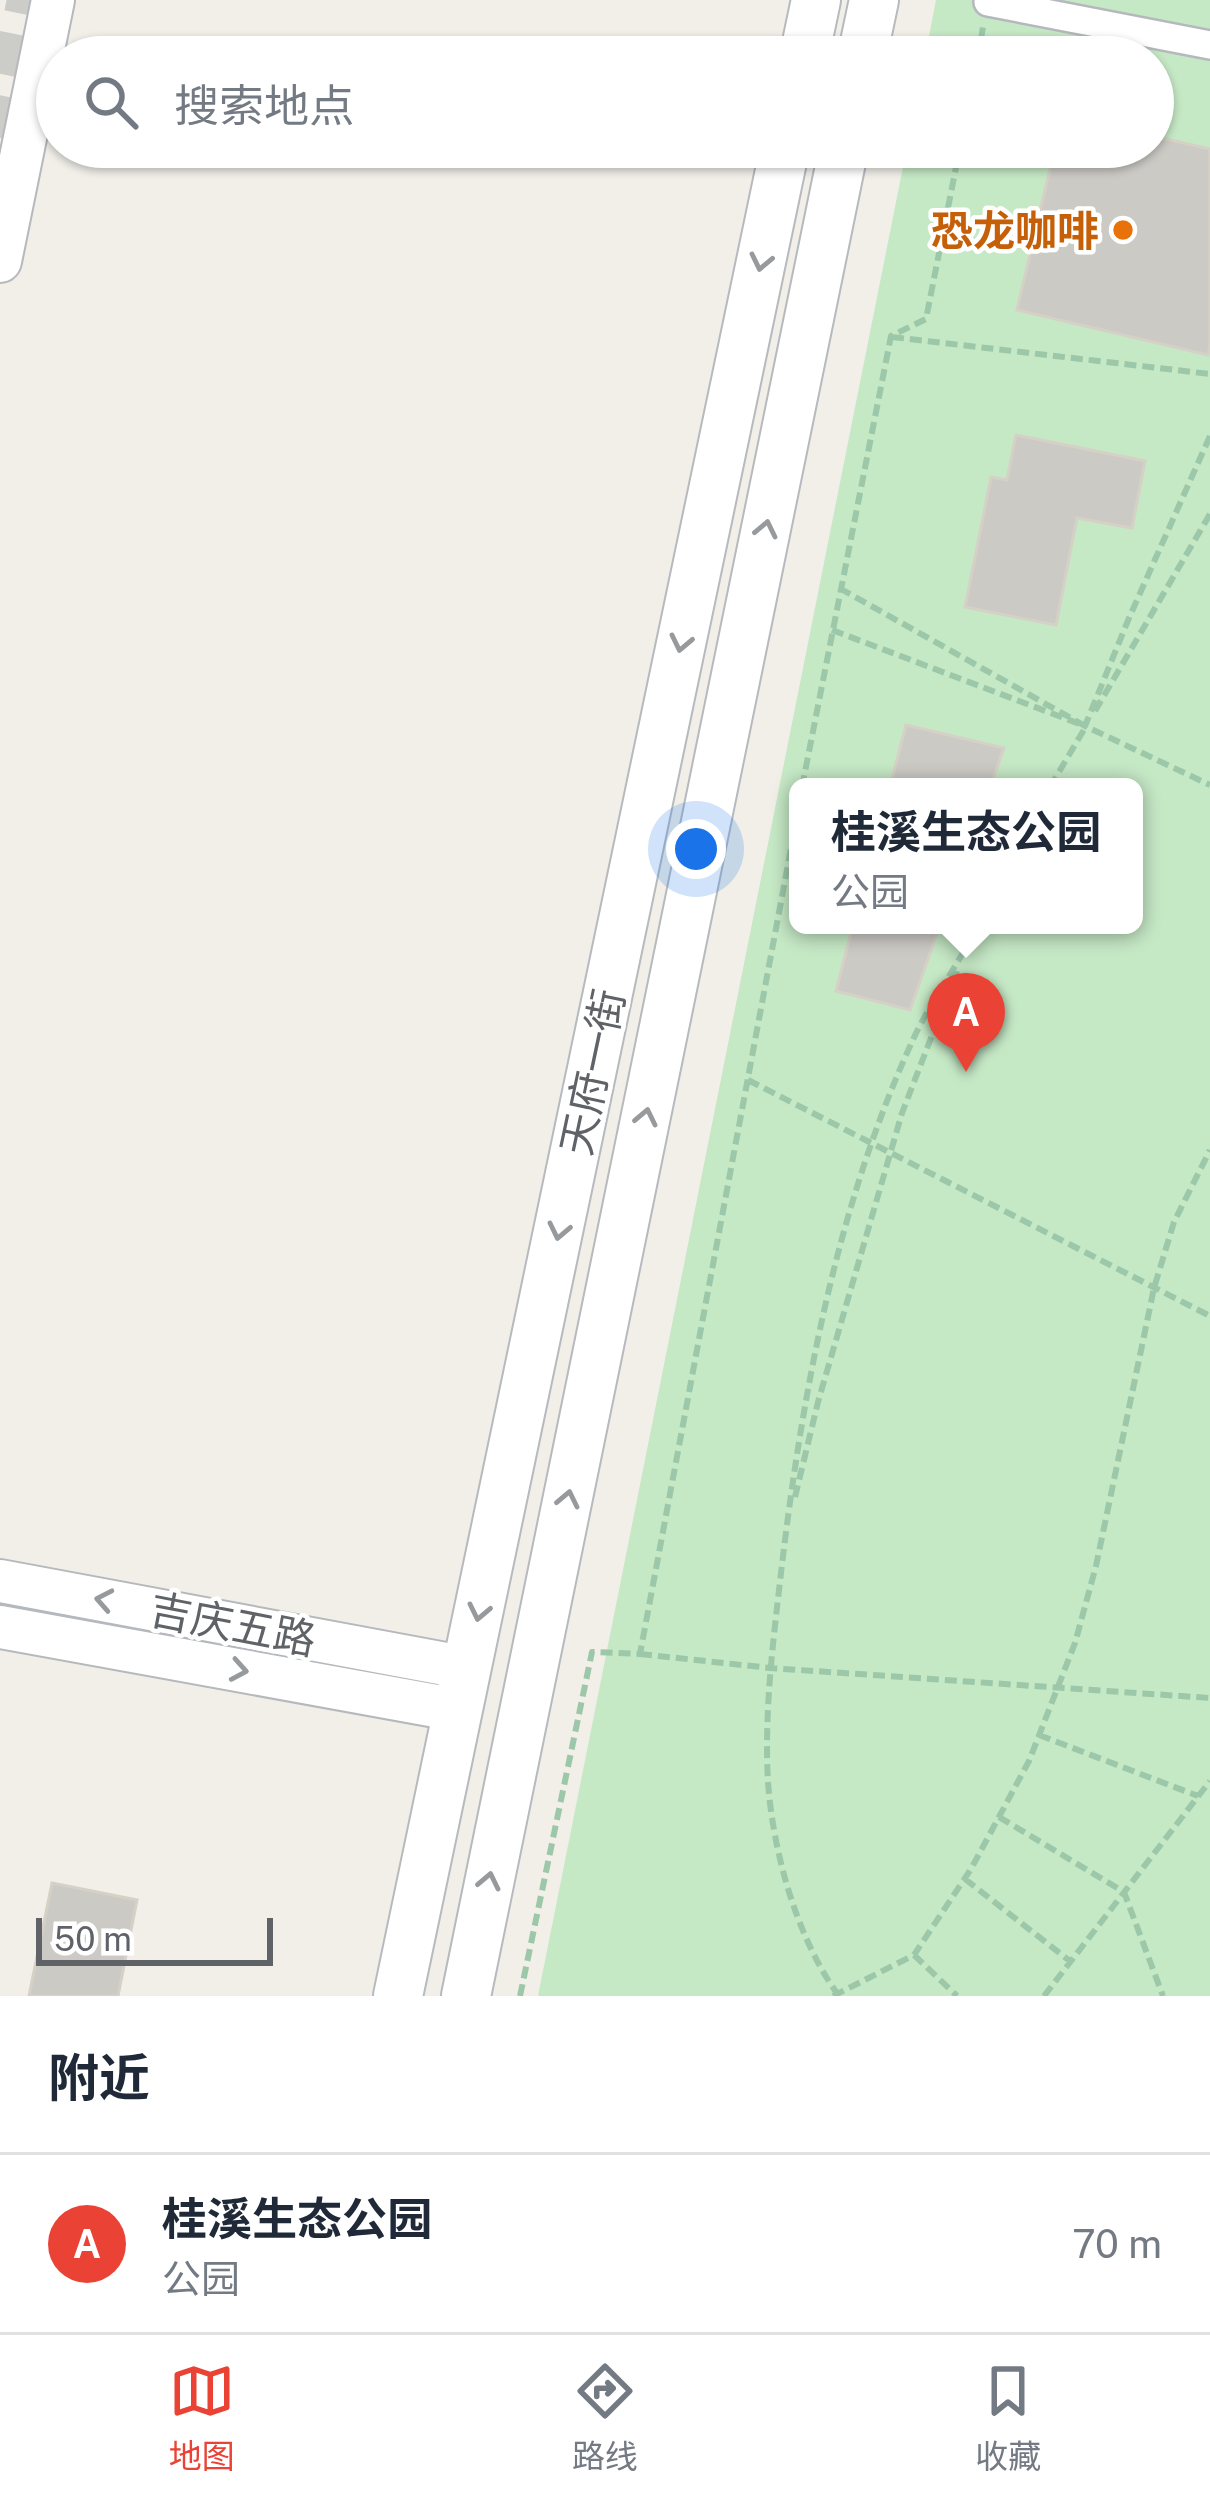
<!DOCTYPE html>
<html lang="zh">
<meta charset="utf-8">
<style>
body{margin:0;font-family:"Public Sans","Noto Sans SC",sans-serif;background:#f6f6f7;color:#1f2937}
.scale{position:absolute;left:36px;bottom:30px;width:237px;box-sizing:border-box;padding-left:12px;border:6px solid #5f6368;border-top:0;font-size:33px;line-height:42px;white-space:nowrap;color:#5f6368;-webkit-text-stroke:9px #fff;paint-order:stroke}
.you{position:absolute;left:696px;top:849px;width:42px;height:42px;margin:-30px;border:9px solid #fff;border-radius:50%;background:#1a73e8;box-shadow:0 0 0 18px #1a73e833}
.badge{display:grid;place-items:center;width:78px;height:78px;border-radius:50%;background:#ea4335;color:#fff;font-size:39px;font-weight:700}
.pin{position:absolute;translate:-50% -99px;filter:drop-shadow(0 3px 6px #0008)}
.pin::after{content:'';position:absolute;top:63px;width:42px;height:36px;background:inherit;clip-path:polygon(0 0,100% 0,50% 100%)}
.popup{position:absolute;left:789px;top:778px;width:354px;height:156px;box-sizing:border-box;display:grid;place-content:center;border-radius:18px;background:#fff;filter:drop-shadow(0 3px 9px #0005);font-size:39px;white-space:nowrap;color:#747a83}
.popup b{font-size:45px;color:#1f2937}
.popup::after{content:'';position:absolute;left:50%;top:100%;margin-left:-24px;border:24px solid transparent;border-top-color:#fff}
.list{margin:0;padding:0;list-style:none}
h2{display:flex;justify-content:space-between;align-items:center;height:156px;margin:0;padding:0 48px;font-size:51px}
h2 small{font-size:39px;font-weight:400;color:#747a83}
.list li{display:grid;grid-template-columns:78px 1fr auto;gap:36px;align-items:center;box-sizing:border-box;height:180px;padding:0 48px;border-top:3px solid #e0e1e3}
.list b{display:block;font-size:45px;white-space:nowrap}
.list p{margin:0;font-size:39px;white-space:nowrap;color:#747a83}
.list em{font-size:39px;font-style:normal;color:#747a83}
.icon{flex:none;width:66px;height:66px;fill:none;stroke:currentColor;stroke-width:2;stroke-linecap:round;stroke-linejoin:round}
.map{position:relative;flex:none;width:1210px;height:1996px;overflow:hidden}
.search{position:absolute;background:#fff;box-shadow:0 3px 9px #0004;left:36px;right:36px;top:36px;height:132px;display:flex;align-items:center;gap:30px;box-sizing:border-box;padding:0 42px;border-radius:66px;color:#747a83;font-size:45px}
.sheet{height:336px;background:#fff}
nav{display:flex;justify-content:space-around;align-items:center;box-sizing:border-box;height:168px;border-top:3px solid #e0e1e3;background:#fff;font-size:33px;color:#747a83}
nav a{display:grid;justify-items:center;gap:6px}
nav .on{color:#ea4335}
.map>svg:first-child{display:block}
</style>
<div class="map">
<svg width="1210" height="1996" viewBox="0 0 1210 1996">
<rect width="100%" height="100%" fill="#f1efe8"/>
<path fill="#c5e8c5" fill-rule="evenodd" d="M936 0H1210V1996H538L907 147H1153V57H925ZM798 787H1134V925H798Z"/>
<path fill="#cccac5" stroke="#d6d1c6" stroke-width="3" d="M1153 136 1210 149V345L1208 355 1017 310 1055 147H1153Z
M1016 435 1145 461 1132 528 1077 518 1056 625 965 607 991 477 1007 480Z
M906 725 1004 748 990 787H890Z
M853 925H940L910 1010 836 991Z
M52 1883 137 1900 118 1996H29Z"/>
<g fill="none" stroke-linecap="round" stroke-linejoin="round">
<path stroke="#ccccc8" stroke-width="42" stroke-dasharray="42 21" stroke-linecap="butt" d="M0 138 28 0"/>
<defs>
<path id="pedestrian" d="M988 2 1210 45"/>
<path id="tertiary" d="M0 261 53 0
M0 1581 467 1668
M0 1627 458 1710"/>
<path id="secondary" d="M804 57 816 0
M862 57 874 0
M398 1996 785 147
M466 1996 844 147"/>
</defs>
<use href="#pedestrian" stroke="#b5b8bc" stroke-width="32"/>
<use href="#tertiary" stroke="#b5b8bc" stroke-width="46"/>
<use href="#secondary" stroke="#b6babf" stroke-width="52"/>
<path stroke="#9cc7a9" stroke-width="6" stroke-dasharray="12 6" stroke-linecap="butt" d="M978 57 983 27
M892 337 1210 374
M1210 436 1129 618 1085 726 1210 785
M832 630 1085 726 841 589
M1095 711 1210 514
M802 787 891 336 926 319 960 147
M1050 787 1085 728
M748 1080 1210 1316
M795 1497 818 1402 902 1113 957 971
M640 1654 770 1668 1210 1698
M1039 1735 1198 1796
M999 1817 1124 1892 1163 1996
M965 1879 1071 1962
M914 1955 957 1996
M520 1996 592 1652 640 1654 798 811
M833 1996 914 1955 971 1869 1029 1761 1075 1643 1096 1566 1154 1288 1174 1222 1210 1150
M839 1996C797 1939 773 1852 768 1782 764 1713 773 1642 781 1573 802 1394 836 1209 911 1044 929 1003 958 966 978 925
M1044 1996 1210 1781"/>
<use href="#pedestrian" stroke="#fff" stroke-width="27"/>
<use href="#tertiary" stroke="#fff" stroke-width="42"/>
<use href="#secondary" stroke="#fff" stroke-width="48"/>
</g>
<defs><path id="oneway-chevron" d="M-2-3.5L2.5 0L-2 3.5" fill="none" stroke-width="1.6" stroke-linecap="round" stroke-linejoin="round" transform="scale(3)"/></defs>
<g stroke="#979a9d">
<use href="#oneway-chevron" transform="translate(761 262) rotate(102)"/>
<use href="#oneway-chevron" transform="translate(766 529) rotate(-78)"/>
<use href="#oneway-chevron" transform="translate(681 643) rotate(102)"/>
<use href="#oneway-chevron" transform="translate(646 1117) rotate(-78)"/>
<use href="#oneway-chevron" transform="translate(559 1231) rotate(102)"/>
<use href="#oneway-chevron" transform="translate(568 1499) rotate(-78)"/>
<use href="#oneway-chevron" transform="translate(104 1600) rotate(-169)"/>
<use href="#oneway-chevron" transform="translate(479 1612) rotate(102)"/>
<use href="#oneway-chevron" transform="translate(239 1670) rotate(10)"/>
<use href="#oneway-chevron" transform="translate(489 1881) rotate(-78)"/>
</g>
<circle fill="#e8710a" stroke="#fff" stroke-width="4.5" cx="1123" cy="230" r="12"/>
<g text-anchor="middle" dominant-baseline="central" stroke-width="9" stroke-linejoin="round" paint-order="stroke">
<g font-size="42" font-weight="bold" fill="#c56008" stroke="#fff" text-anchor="end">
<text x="1099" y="230">恐龙咖啡</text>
</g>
<g font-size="42" fill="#5f6368" stroke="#fff">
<text transform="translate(592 1072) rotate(-78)">天府一街</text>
<text transform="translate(233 1624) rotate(11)">吉庆五路</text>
</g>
</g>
</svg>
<div class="scale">50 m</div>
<div class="you"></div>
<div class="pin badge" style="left:966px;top:1072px">A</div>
<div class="popup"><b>桂溪生态公园</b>公园</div>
<div class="search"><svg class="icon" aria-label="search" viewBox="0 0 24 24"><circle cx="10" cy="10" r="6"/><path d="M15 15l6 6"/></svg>搜索地点</div>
</div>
<section class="sheet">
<h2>附近<small></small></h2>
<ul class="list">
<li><span class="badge">A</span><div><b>桂溪生态公园</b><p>公园</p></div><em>70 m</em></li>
</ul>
</section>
<nav>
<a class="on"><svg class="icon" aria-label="map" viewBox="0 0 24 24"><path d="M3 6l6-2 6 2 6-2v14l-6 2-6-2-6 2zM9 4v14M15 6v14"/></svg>地图</a>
<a><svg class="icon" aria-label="directions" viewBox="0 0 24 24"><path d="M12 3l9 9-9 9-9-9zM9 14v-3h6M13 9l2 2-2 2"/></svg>路线</a>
<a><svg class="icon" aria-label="saved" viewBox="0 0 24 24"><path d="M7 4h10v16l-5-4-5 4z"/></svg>收藏</a>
</nav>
